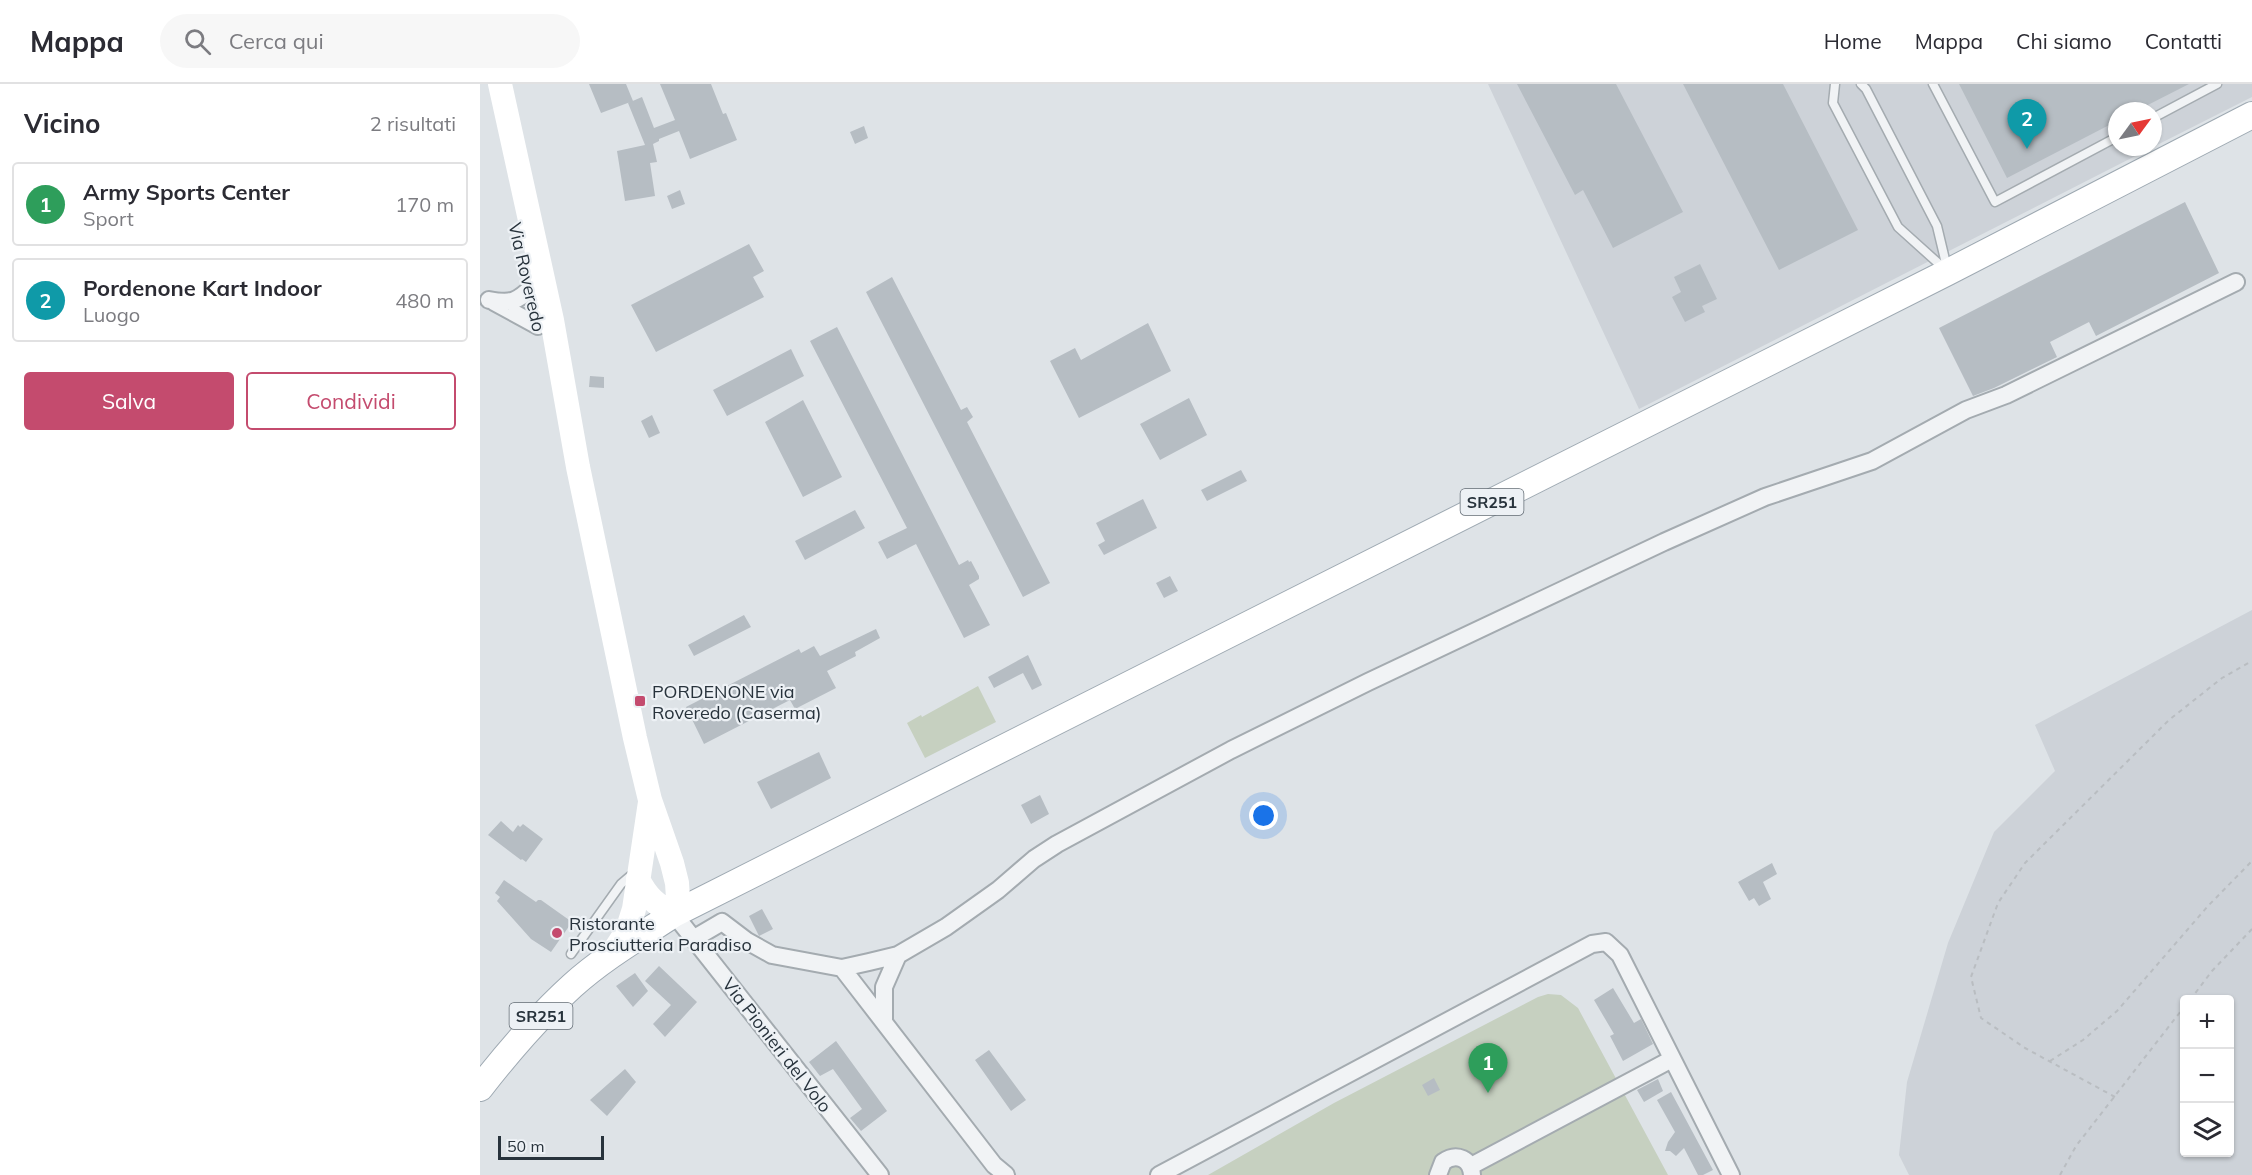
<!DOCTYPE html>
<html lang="it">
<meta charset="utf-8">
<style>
body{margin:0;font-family:Mulish,sans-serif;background:#f7f7f7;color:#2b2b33}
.controls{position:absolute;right:18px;bottom:18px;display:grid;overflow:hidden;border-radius:6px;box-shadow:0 2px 4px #0004}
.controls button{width:54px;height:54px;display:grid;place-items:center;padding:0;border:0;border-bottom:2px solid #e1e1e2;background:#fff;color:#2b2b33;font:30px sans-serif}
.compass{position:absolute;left:1628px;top:18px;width:54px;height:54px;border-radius:50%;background:#fff;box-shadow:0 2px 4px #0004;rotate:57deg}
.scale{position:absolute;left:18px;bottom:15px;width:106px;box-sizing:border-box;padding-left:6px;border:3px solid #28333c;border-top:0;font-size:16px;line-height:21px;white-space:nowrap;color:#28333c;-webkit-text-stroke:4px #edf1f5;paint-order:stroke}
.you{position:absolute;left:784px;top:732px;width:21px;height:21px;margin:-15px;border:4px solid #fff;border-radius:50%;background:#1a73e8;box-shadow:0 0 0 9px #1a73e833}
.badge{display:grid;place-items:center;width:39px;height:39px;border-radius:50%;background:#c44b6e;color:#fff;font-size:20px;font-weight:700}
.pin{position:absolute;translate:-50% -50px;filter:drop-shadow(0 2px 3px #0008)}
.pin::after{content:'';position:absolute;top:32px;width:21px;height:18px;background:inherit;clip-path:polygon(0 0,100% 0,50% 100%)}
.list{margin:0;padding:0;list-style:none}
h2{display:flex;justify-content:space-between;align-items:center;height:78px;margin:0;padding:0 24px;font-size:26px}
h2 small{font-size:20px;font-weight:400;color:#7c7c81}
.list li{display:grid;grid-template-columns:39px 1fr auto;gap:18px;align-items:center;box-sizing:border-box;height:84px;margin:0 12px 12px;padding:0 12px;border:2px solid #e1e1e2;border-radius:6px}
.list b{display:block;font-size:22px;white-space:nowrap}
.list p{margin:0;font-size:20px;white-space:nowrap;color:#7c7c81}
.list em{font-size:20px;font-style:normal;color:#7c7c81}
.actions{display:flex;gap:12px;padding:18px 24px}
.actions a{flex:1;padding:14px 0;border:2px solid #c44b6e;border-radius:6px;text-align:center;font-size:21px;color:#c44b6e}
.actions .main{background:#c44b6e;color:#fff}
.icon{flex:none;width:33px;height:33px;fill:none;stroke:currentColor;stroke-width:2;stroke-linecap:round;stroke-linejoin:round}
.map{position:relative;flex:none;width:1772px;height:1091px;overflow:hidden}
header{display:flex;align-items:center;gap:36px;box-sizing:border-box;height:84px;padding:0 30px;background:#fff;border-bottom:2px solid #e1e1e2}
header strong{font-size:28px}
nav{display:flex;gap:33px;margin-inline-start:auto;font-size:21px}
.search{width:420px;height:54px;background:#f7f7f7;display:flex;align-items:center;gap:15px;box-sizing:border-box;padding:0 21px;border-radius:33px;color:#7c7c81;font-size:22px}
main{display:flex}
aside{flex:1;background:#fff}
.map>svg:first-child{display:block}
</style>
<header>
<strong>Mappa</strong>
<div class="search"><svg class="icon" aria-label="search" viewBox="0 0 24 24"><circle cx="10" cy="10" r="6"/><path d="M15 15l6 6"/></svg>Cerca qui</div>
<nav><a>Home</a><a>Mappa</a><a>Chi siamo</a><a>Contatti</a></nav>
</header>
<main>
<aside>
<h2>Vicino<small>2 risultati</small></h2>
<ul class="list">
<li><span class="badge" style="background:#2e9e5b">1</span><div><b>Army Sports Center</b><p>Sport</p></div><em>170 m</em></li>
<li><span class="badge" style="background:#0f9aa8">2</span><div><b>Pordenone Kart Indoor</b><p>Luogo</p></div><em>480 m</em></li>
</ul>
<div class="actions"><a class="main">Salva</a><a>Condividi</a></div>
</aside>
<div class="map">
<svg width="1772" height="1091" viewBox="0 0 1772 1091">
<rect width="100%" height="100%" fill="#dee3e7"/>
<path fill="#cdd2d8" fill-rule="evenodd" d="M1008 0H1772V13L1673 63V27H1637V63H1673L1159 325Z
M1772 526V1091H1429L1419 1071 1427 998 1468 859 1514 748 1575 687 1555 641ZM1704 916H1750V1068H1704Z"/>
<path fill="#c6d0c0" d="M498 602 516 638 445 674 427 639 441 631 442 633Z
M1068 910 1081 911 1098 924 1188 1091H728L854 1019 1058 913Z"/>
<path fill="#b6bdc3" d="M109 0H146L153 17 121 29Z
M180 0H231L243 30 246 29 257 56 210 75 199 47 179 55V57L173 60 177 78 170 79 175 112 145 117 137 67 165 61 148 19 162 13 174 44 195 36Z
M1037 0H1136L1203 128 1133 164 1103 106 1095 111Z
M1203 0H1303L1378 146 1299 186Z
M1479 0H1709L1656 27H1637V37L1527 94Z
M384 42 388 54 375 60 370 48Z
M200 106 205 120 192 125 187 112Z
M1705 118 1739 189 1616 252 1609 238 1570 258 1577 273 1514 304 1493 312 1459 244Z
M269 160 284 187 273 193 284 213 176 268 151 221Z
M1220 180 1237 215 1222 222 1225 228 1205 238 1192 213 1201 208 1194 193Z
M412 193 481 326 487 323 493 333 487 338 570 499 543 513 386 208Z
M668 239 691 287 599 334 570 277 595 264 601 276Z
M357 243 479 481 488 476 489 478 491 477 499 492V495L489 501 510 541 484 554 436 460 407 475 398 458 427 444 330 257Z
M311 265 324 292 247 332 233 306Z
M110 292 124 293V304L109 303Z
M709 314 727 351 680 376 660 340Z
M323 316 362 393 323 413 285 338Z
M172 331 180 349 169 354 161 337Z
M761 386 767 397 727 417 721 406Z
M663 415 677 444 624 471 618 461 625 457 616 439Z
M375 426 385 444 325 476 315 457Z
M690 492 698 507 684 514 676 499Z
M264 531 271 543 214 572 208 561Z
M396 545 400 554 375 568 376 572 347 587 356 604 315 625 310 616 224 660 206 623 319 565 321 569 334 562 340 572Z
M548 571 562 601 552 606 543 589 514 604 508 593Z
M339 668 351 694 291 725 277 698Z
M560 711 569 730 551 740 541 721Z
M21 737 33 748 38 741 40 743 43 740 63 755 46 778 42 775 41 776 8 751Z
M1292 779 1297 790 1283 798 1291 815 1279 822 1274 814 1269 817 1258 798Z
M24 796 56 818 58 816H61L92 838 71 868 51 855 17 817 20 813 15 809Z
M282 825 293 845 279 852 269 832Z
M179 882 217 918 185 953 173 940 191 921 165 897Z
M155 889 168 907 153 923 136 902Z
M1133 904 1154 939 1161 935 1173 960 1143 977 1130 952 1134 950 1114 916Z
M356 957 407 1027 381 1047 370 1034 382 1025 353 985 340 992 329 978Z
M509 966 546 1016 531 1027 495 976Z
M145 985 156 998 127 1032 110 1016Z
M954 994 960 1006 948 1012 942 1001Z
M1178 995 1183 1007 1164 1018 1157 1006Z
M1191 1008 1233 1086 1223 1091H1218L1204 1064 1196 1072 1190 1067H1185L1188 1058 1195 1048 1177 1016Z"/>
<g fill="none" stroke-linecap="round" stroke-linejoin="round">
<defs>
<path id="service" d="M1355 0 1353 19 1418 143 1468 188 1457 142 1386 5 1381 0
M1453 0 1515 118 1637 53
M1673 34 1737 0
M91 870 141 800 155 788"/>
<path id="minor" d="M9 216C31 220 37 218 53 202L52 181
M14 218 58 242
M194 830 400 1091
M213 855 242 838 267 857 292 871 362 884 389 878 418 871 466 843 518 806 554 775 577 760 751 666 888 598 1184 458 1285 413 1392 377 1486 326 1526 311 1756 198
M362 884 514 1081 526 1091
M404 938V903L418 871
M991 1082 1192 975
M679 1091 1112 860 1126 858 1140 871 1251 1091
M958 1091 963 1078C977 1068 991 1075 992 1091"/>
<path id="primary" d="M0 1004C28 968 58 933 92 902 123 874 159 853 194 830L1468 188 1772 31"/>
</defs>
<use href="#service" stroke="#a4abb0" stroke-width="11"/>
<use href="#minor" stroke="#a4abb0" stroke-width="20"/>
<use href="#primary" stroke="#9ea9b2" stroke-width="28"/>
<path stroke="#b9bdc1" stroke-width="2" stroke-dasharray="4.5 4.5" stroke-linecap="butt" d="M1710 916 1732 887 1772 845
M1570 977 1603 956 1637 927 1728 822 1772 777
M1635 1013 1545 964 1501 934 1491 893 1518 819 1545 779 1689 636 1742 594 1772 577
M1580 1091 1596 1062 1704 923"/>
<use href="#service" stroke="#f1f3f5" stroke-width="8"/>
<use href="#minor" stroke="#f1f3f5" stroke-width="16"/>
<path stroke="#fff" stroke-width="24" d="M20 0 72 236 98 383 155 654 170 716 192 779 197 799 198 814 194 830C176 821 167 813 158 795
M132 870 147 847 154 825 170 718"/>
<use href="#primary" stroke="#fff" stroke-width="26"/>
</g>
<g fill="#c44b6e" stroke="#edf1f5" stroke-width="2">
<rect x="154" y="611" width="12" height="12" rx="3"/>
<circle cx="77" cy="849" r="6"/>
</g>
<g text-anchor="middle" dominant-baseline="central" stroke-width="4.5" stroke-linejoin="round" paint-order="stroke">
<g fill="#edf1f5" stroke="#636c74" stroke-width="1.5">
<rect x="980.5" y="405" width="63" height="26" rx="4.5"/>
<rect x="29.5" y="919" width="63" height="26" rx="4.5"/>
</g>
<g font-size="16" font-weight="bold" fill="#28333c">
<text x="1012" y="418">SR251</text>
<text x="61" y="932">SR251</text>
</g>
<g font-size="18" fill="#28333c" stroke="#edf1f5">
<text transform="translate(47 193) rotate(77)">Via Roveredo</text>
<text transform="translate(297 961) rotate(52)">Via Pionieri del Volo</text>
</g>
<g font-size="18" fill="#28333c" stroke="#edf1f5" text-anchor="start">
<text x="172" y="607">PORDENONE via<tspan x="172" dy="21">Roveredo (Caserma)</tspan></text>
<text x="89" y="839">Ristorante<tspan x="89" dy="21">Prosciutteria Paradiso</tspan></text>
</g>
</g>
</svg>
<div class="controls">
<button>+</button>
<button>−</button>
<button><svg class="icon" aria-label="layers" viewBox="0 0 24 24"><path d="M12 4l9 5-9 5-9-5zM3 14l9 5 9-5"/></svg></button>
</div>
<svg class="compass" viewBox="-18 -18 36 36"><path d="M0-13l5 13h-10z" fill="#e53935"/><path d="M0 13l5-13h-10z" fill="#7c7c81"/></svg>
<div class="scale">50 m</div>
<div class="you"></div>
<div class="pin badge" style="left:1008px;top:1009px;background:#2e9e5b">1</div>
<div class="pin badge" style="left:1547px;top:65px;background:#0f9aa8">2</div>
</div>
</main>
